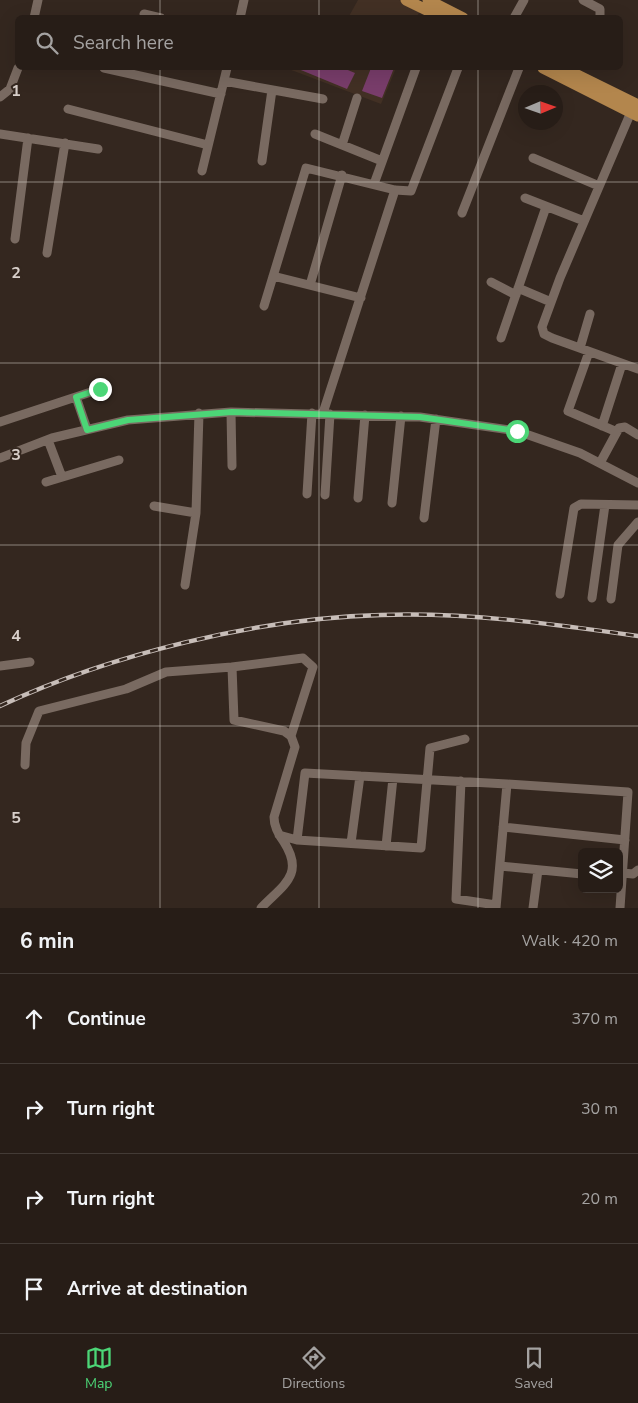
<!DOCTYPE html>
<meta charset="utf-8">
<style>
body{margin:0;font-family:"Nunito Sans",sans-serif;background:#332a24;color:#f1f3f6}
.controls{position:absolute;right:15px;bottom:15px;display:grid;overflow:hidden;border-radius:8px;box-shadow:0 5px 20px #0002}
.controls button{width:45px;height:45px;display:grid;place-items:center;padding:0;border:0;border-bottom:1px solid #433b36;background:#271d17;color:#f1f3f6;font:25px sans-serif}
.compass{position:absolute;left:518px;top:85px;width:45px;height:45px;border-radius:50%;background:#271d17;box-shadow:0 5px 20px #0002;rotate:88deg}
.stop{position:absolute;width:15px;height:15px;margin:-11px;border:4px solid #4cd677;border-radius:50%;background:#fff}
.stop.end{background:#4cd677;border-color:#fff;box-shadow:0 1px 5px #0008}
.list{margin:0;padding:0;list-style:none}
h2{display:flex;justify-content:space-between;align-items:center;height:65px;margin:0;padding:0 20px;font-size:21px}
h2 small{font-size:16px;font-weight:400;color:#a4a2a1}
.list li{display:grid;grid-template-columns:32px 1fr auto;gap:15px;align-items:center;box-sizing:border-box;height:90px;padding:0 20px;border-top:1px solid #433b36}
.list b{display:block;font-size:19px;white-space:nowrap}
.list em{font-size:16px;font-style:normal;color:#a4a2a1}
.icon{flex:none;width:28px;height:28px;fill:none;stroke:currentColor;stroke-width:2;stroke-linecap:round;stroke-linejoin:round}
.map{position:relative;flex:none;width:638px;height:908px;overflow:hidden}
.search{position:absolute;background:#271d17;box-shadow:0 5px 20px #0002;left:15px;right:15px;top:15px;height:55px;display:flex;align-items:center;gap:12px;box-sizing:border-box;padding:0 18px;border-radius:8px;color:#a4a2a1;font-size:19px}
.sheet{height:425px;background:#271d17}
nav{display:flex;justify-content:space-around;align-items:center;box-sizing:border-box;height:70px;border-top:1px solid #433b36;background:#271d17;font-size:14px;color:#a4a2a1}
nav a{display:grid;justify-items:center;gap:2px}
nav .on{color:#4cd677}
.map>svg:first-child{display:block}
</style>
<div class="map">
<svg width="638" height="908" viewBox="0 0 638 908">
<rect width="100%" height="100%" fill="#34271f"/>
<path fill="#423024" d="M358 0H399L420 10 417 17 348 18Z
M286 68H396L381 104Z"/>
<path fill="#793d6b" d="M296 68H343L355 73 347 89Z
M371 68H394L382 98 362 91Z"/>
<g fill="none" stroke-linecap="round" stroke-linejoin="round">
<path stroke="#796a61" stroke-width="9" d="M583 0 600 9V18
M144 14 161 18
M34 18 38 0
M240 18 244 0
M514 18 524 0
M104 68 221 94
M224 81 323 99
M0 97 10 89 18 68
M68 109 208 145
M631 112 560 278 542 327 544 334 552 338 638 369
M0 134 98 149
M315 134 382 161
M342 145 357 98
M533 158 599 186
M262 161 272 90
M202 171 227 68
M374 184 416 68
M525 198 584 221
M462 213 519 68
M15 239 28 138
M47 253 65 143
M273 276 361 298
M491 282 516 295
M310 285 342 175
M518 288 551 302
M264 306 306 168 395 190 411 191 458 68
M501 338 546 207
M580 348 590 314
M589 352 568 411 617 432
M76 397 87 429
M231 412 232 466
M323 413 395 190
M0 422 100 389
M602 426 622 364
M48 440 62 477
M0 458 52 438 128 420 231 412 420 417 517 431 580 453 638 483
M600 463 619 428 625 427 638 435
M46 482 119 460
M307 494 312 413
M325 495 330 414
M358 498 365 415
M392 503 401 416
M154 506 196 513
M424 518 436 419
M185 585 196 513 199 413
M560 594 574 508 581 504 638 505
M592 598 605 505
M611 599 618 545 638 522
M0 666 30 662
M232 667 303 658 313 667 291 736
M25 765 26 743 39 711 126 689 166 672 232 667 234 720 284 731 291 736 295 747 274 817C274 827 278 834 284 842 305 875 283 885 261 908
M461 781 456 899 496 905
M507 784 628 792 620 908
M503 827 625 840
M279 835 297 840 305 773 507 784 496 908
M297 840 421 848 430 748 465 739
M351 843 360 776
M386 846 393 778
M500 866 582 874
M623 873 633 874 638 870
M533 908 538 870"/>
<path stroke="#b3864d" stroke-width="11" d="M406 0 443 18
M428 0 463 18
M543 68 638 116
M563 68 638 105"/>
<defs>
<path id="rail" d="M0 706C111 654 259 618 381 615 467 612 553 624 638 636"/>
</defs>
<use href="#rail" stroke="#c7bdb8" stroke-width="4.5"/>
<use href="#rail" stroke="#34271f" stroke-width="2.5" stroke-dasharray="8" stroke-linecap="butt"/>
</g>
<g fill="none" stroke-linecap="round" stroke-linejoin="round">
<path stroke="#4cd677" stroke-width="6" d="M100 389 76 397 87 430 128 420 232 412 420 417 517 431"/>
</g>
<path fill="none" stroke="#d8cfca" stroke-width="1" stroke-opacity="0.55" d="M160 0V18M319 0V18M478 0V18M160 68V908M319 68V908M478 68V908M0 182H638M0 363H638M0 545H638M0 726H638"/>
<g font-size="16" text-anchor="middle" font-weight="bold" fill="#d8cfca" stroke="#34271f" stroke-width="4" stroke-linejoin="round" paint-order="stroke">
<text x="16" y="96">1</text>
<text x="16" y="278">2</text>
<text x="16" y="460">3</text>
<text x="16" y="641">4</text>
<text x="16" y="823">5</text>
</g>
</svg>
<div class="controls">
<button><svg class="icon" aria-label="layers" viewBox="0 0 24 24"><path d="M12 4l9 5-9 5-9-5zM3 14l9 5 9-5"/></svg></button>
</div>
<svg class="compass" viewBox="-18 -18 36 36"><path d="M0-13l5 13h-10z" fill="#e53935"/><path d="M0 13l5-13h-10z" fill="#a4a2a1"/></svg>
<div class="stop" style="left:517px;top:431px"></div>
<div class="stop end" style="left:100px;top:389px"></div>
<div class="search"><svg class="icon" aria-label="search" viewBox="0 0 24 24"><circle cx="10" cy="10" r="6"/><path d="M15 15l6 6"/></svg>Search here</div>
</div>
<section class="sheet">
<h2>6 min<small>Walk · 420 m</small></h2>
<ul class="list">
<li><svg class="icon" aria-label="ahead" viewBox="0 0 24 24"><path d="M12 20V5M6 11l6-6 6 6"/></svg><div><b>Continue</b></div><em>370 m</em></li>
<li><svg class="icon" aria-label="right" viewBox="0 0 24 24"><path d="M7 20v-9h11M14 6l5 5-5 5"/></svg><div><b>Turn right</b></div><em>30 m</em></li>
<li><svg class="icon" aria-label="right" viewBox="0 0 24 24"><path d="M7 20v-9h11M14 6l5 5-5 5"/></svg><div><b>Turn right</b></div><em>20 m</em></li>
<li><svg class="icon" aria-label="arrive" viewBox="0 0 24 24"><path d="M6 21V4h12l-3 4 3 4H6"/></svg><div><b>Arrive at destination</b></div></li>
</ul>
</section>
<nav>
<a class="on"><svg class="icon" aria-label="map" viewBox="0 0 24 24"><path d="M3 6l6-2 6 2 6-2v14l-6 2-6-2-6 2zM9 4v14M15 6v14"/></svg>Map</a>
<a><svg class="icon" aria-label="directions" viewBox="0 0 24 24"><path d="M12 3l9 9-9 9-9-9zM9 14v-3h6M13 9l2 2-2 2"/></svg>Directions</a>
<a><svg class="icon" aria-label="saved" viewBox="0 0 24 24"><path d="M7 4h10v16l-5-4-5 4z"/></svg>Saved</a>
</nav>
